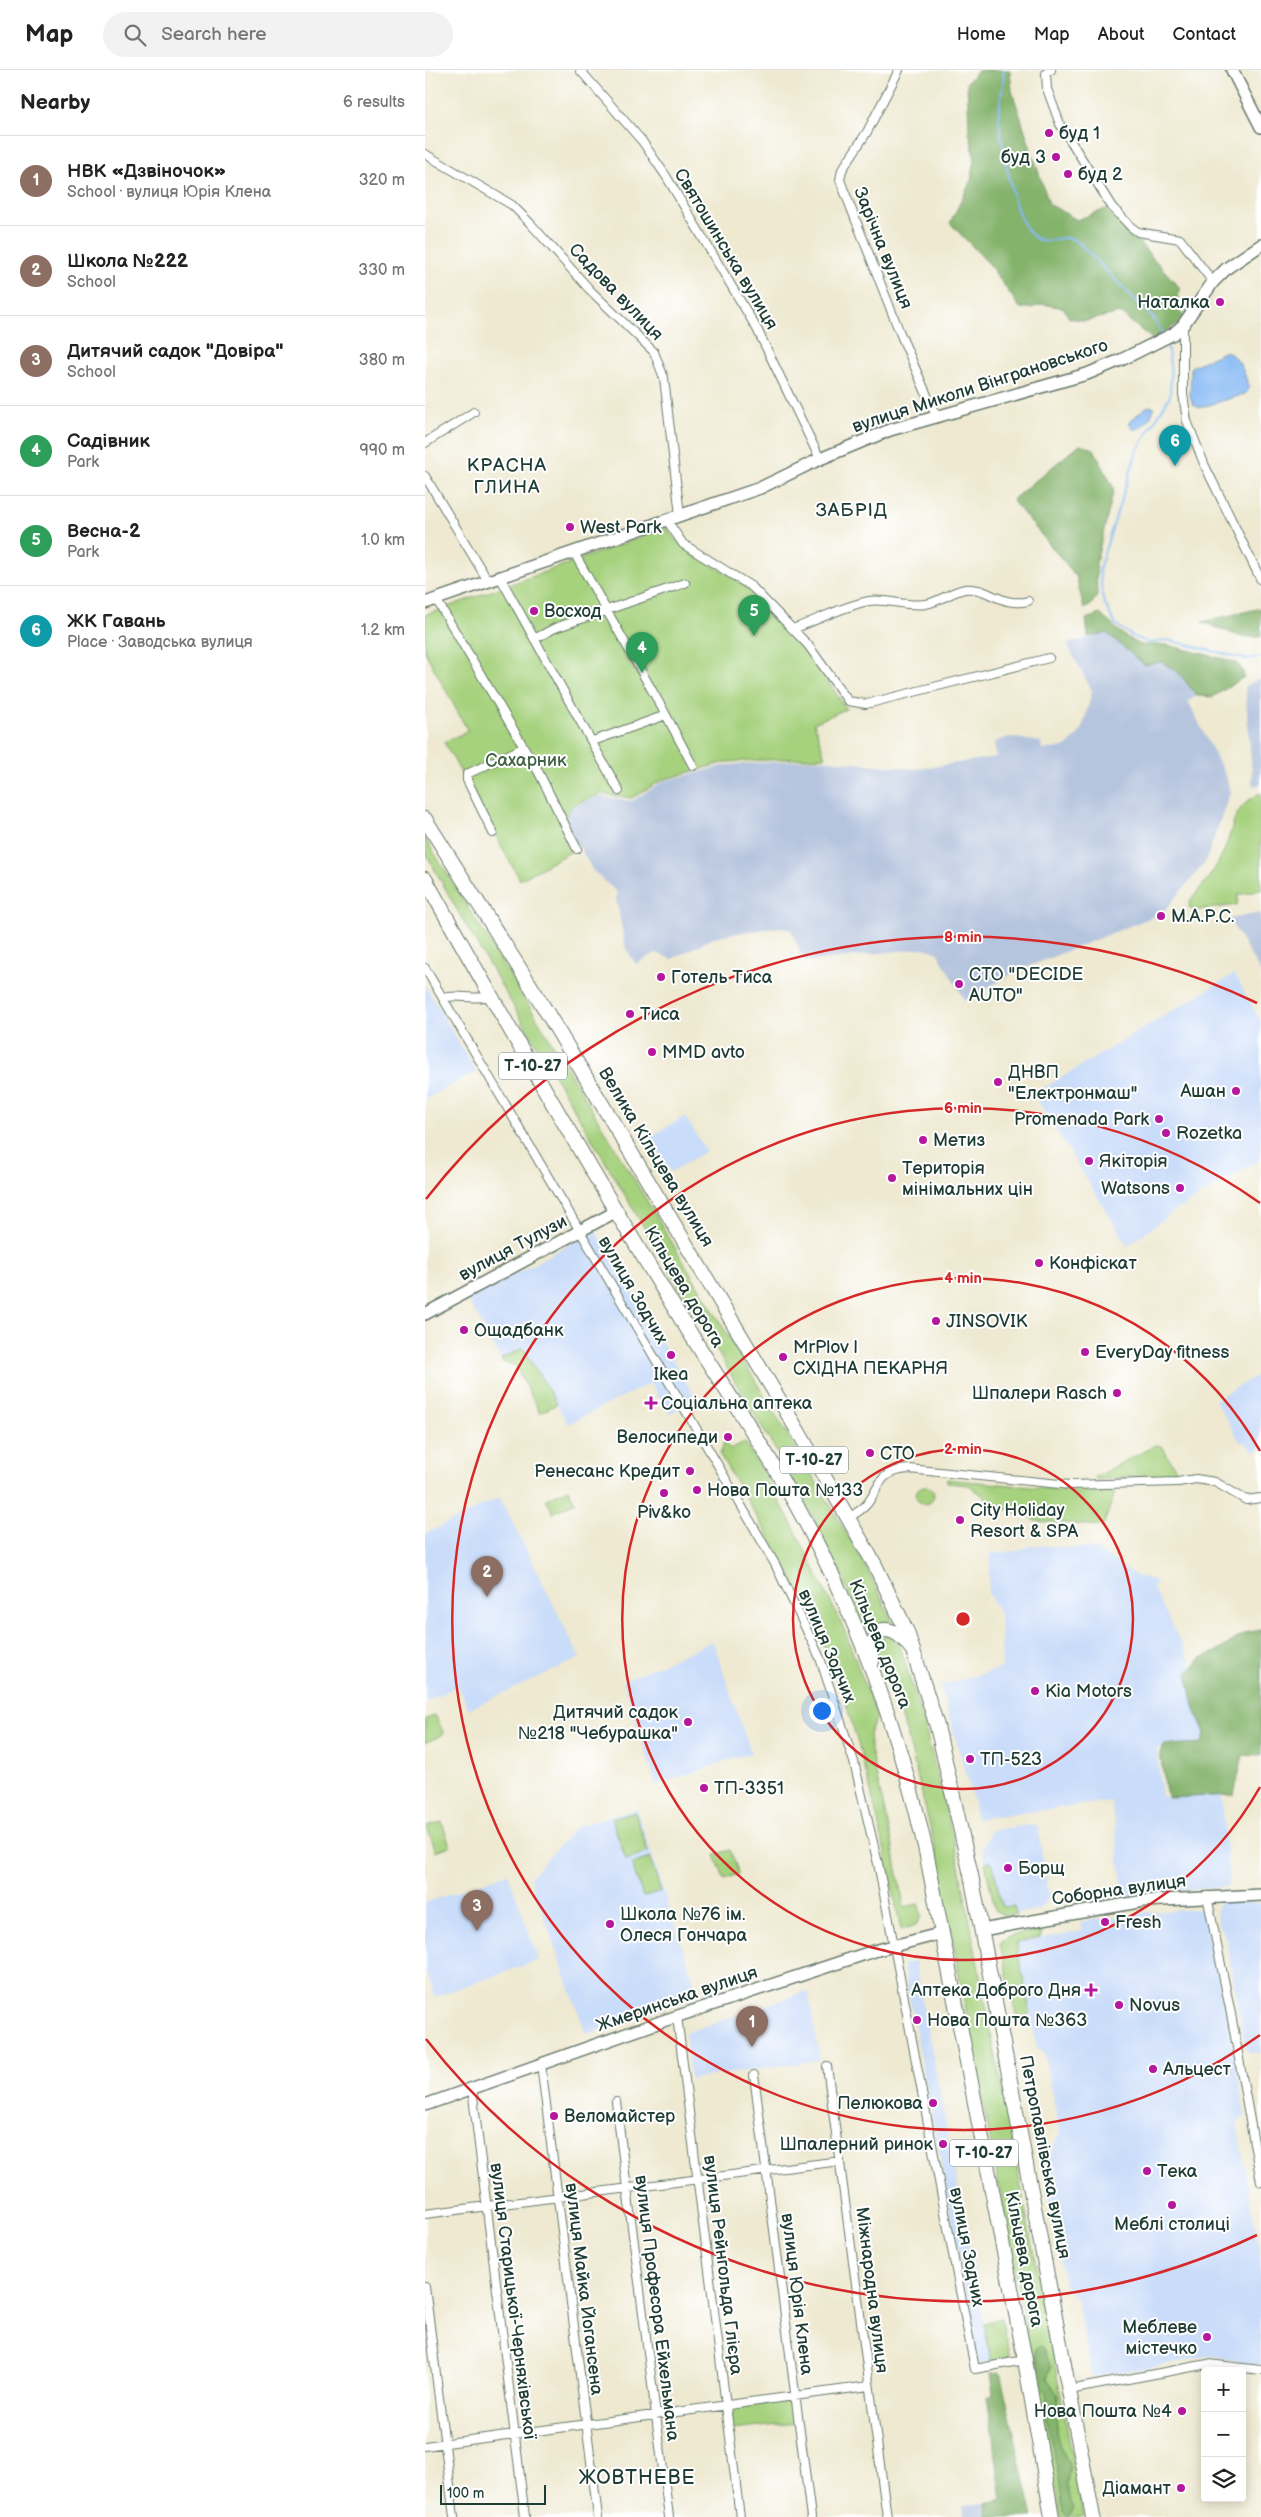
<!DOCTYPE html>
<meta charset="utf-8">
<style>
body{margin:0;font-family:"Balsamiq Sans",sans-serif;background:#f2f2f2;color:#222}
.controls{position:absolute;right:15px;bottom:15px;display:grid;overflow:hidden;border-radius:5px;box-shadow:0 2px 12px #0003}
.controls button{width:45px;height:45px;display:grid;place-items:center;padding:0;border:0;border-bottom:1px solid #e0e0e0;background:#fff;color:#222;font:25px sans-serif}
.scale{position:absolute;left:15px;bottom:12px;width:106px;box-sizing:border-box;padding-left:5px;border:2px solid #1f3d34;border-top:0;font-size:14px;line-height:18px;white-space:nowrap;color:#1f3d34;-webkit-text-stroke:4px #fff;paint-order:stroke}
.you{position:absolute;left:396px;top:1640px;width:18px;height:18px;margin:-12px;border:4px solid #fff;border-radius:50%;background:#1a73e8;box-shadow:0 0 0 8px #1a73e833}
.badge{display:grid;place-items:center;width:32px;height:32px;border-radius:50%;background:#b5179e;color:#fff;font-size:16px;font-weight:700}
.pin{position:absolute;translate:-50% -41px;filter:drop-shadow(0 1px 2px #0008)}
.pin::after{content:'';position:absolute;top:26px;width:18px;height:15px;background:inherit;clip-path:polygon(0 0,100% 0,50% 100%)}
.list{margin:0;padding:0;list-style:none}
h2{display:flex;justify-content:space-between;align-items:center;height:65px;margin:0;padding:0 20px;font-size:21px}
h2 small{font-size:16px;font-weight:400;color:#767676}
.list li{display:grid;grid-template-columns:32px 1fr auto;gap:15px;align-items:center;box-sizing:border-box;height:90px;padding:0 20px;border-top:1px solid #e0e0e0}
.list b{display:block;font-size:19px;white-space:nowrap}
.list p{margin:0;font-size:16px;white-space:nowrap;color:#767676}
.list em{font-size:16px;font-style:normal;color:#767676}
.icon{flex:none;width:28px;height:28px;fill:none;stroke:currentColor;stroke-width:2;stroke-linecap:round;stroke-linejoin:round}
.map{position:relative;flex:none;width:836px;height:2447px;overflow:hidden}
header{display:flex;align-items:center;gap:30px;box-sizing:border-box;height:70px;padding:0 25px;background:#fff;border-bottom:1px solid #e0e0e0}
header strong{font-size:24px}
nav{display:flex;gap:28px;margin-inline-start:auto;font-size:18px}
.search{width:350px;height:45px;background:#f2f2f2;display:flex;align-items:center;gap:12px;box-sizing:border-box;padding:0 18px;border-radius:28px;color:#767676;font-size:19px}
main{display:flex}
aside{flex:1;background:#fff}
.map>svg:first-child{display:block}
</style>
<header>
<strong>Map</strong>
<div class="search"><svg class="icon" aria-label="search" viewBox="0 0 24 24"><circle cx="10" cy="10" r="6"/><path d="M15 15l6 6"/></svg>Search here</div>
<nav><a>Home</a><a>Map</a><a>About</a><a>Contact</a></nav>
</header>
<main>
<aside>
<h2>Nearby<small>6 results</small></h2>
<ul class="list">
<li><span class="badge" style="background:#8d6e63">1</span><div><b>НВК «Дзвіночок»</b><p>School · вулиця Юрія Клена</p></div><em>320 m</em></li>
<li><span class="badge" style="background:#8d6e63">2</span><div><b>Школа №222</b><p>School</p></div><em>330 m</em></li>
<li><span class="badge" style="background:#8d6e63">3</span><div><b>Дитячий садок &quot;Довіра&quot;</b><p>School</p></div><em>380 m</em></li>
<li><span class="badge" style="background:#2e9e5b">4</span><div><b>Садівник</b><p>Park</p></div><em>990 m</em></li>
<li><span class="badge" style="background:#2e9e5b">5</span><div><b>Весна-2</b><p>Park</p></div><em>1.0 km</em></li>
<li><span class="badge" style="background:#0f9aa8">6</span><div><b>ЖК Гавань</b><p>Place · Заводська вулиця</p></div><em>1.2 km</em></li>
</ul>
</aside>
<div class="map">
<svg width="836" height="2447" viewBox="0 0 836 2447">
<rect width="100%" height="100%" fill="#fff"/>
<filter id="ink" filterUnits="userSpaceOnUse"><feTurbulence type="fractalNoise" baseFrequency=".02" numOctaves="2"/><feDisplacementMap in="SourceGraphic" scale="10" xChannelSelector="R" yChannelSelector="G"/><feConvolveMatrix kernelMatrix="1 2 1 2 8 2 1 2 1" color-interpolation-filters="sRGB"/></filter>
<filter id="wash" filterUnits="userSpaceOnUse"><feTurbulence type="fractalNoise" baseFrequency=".0096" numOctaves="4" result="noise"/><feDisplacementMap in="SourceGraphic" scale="20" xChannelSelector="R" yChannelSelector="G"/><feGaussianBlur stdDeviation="1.12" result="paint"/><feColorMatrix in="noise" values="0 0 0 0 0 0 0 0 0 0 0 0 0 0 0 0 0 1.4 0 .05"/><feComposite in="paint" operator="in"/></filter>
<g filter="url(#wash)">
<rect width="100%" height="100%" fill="#eee9d0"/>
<path fill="#c9dcf9" d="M809 904 836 951V1089L745 1144 703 1176 609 1024Z
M0 915 51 1002 0 1029Z
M260 1046 281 1081 246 1102 225 1067Z
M170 1160 271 1329 245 1344 225 1313 143 1354 98 1278 76 1289 43 1230Z
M836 1303V1378L829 1382 819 1371 816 1373 790 1330Z
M75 1427 155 1588 44 1639 33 1616 0 1632V1464Z
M606 1475 670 1479 712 1506 732 1511 728 1518 765 1590 781 1671 732 1678 737 1727 797 1726 804 1816 699 1827 686 1731 551 1749 548 1728 515 1616 577 1598 575 1544 563 1523 566 1483 594 1481Z
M288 1571 326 1683 231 1715 198 1611Z
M211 1739 274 1926 161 1964 105 1807 151 1757Z
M612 1754 624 1826 614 1840 578 1845 573 1843 569 1835 557 1779 566 1760Z
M83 1803 114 1890 10 1927 0 1900V1833Z
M795 1831 836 1833V1982L826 1983 821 1980 801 1869 794 1856 791 1839Z
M778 1839 802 1943 820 2046 812 2054 836 2190V2296L787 2286 667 2307 652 2230 640 2216 619 2102 635 2063 619 1983 612 1978 592 1873 657 1861 655 1852 723 1842Z
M490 1892 566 2292 554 2294 478 1894Z
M383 1921 395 1990 265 2009 260 1963Z"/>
<path fill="#b6c5de" d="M682 563 719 595 737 592 755 604 772 626 763 631 802 709 805 723 780 793 737 843 590 902 540 931 512 882 499 878 379 892 366 860 354 857 292 866 247 889 231 883 211 894 201 879 191 828 193 823 168 801 139 749 148 737 175 726 207 731 238 711 302 695 391 689 493 699 571 687 569 672 584 667 616 672 617 680 641 677 657 660 667 621 642 574Z
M836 608V714L828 716 820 616Z
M836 843V903L804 849Z
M561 2434 562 2447H538L537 2436Z"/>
<path fill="#a6d17d" stroke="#628758" d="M242 458C258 487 292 494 317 514 360 548 392 593 421 639L389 653 400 687 301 692 237 710 207 728 177 724 148 735 138 750 154 777 95 810 19 672 43 661 0 582V545Z
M836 723V820L813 825 812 835 774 840 765 839 764 832C776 817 789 803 797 785 811 757 804 739 836 723Z
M0 768 121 963 405 1435 448 1510 468 1553C457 1551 447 1552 442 1563L387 1445 364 1403 37 849 0 782Z
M98 1278 132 1334 115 1343 90 1295 77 1292 76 1289Z
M299 1372 305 1379 320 1372 366 1452 419 1559 452 1647 444 1664 446 1683 466 1767 479 1837 494 1834 496 1847 491 1855 476 1860C456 1761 436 1662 396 1568 369 1504 330 1445 295 1385Z
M731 1375 737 1376 753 1403 672 1410 670 1407Z
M522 1409 627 1419 690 1423 678 1456 609 1451 605 1447 570 1435 544 1415 522 1413Z
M491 1425a9 9 0 1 1 18 0a9 9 0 1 1-18 0Z
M143 1419 150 1432 128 1443 121 1429Z
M463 1565 474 1574 499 1653 531 1780 655 2425 658 2447H636L511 1781 482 1664 451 1580 454 1568Z
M10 1645 19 1664 0 1673V1650Z
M210 1742 223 1782 201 1790 187 1749Z
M17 1752 25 1776 11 1781 2 1757Z
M305 1780 314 1804 299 1809 290 1785Z
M225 1788 236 1821 218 1827 207 1794Z
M564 1791 568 1794 577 1837 589 1836 591 1844 578 1845 570 1840 560 1793Z
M615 1860 617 1864 615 1868 591 1873 605 1942 602 1946H592L590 1941 575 1873 583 1866Z
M576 2248 585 2287 566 2292 559 2253Z
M367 2330 372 2353 307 2360V2338Z"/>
<path fill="#84b36c" stroke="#527850" d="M554 0H585L587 21 624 134 652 150 683 138 755 218 751 236 759 246 751 255 727 269 695 243 661 251 644 248 639 238 618 234 606 238H595L565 195 525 153 546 111 550 90 544 61 542 12Z
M655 374 669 379 689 419 671 493 672 526 666 535 659 539 651 506 587 430Z
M836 538V567H817L777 552Z
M675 544 701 567 716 575H742L803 590C812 593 818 596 819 607L788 627 772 626 755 604 737 592 719 595 682 563 663 567 661 549Z
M836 1560V1686L818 1685 809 1725 744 1728 741 1722 735 1682 740 1675 777 1673 780 1663 770 1640 762 1603 776 1588 793 1581 820 1563Z
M615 2276 619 2278 626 2298 622 2308 633 2325 631 2362 635 2377 645 2394 642 2415 648 2439 643 2447 638 2442C635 2410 628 2377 620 2346 618 2338 623 2330 621 2323 620 2320 616 2317 614 2313 612 2308 614 2304 614 2299 613 2290 608 2285 611 2277Z
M575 2302 608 2447H562L561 2434 577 2429 562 2327 569 2325 566 2303Z"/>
<path fill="#87baf4" stroke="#537c94" d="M801 281C816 289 820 304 824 319L820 324 774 338 768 334 765 326 766 297Z
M725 336 729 338C728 346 717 359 709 360L705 355V351L720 338Z"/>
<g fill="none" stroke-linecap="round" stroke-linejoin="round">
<path stroke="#87baf4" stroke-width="2" d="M578 0C580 15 575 27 574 42 573 57 587 128 594 144 596 150 603 162 608 166 621 178 637 162 652 171L729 249 739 265
M742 272 746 305 745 326 712 381 674 499 678 530 690 554 707 566 724 573 743 570 820 589 836 587"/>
</g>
</g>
<g filter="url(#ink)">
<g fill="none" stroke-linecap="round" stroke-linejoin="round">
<defs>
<path id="street" d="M155 0 217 71 241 106 332 259 395 389
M474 0 442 62 417 100 415 110 475 263 511 346
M626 0 621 3 622 19 635 54 687 137 706 157 713 162 755 169 788 212
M0 84 87 135 105 153 165 220 229 282 239 308 255 445
M758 255V324L762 351 780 396 836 510
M0 373 49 342
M0 406 63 511
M241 449 258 474 327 517 383 575 423 631 441 634 624 588
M148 481 241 645 168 671
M75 507 194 721
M11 529 113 701 152 779
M368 559C390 551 421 535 444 531 460 528 481 537 501 534 514 532 527 521 540 519 562 516 577 538 603 531
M109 569 130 558 260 513
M241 645 268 696
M68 763 42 710V704L98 678
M0 898 291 1392 350 1494 395 1588 429 1692 454 1798 550 2299 600 2290
M18 928C33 923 49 931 66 926
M423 1448C430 1444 437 1440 442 1434 458 1413 452 1402 484 1399L645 1415 753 1412 771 1409 790 1412 821 1430 836 1428
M782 1826 806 1944 836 2112
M252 1946 315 2447
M116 1994 173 2447
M402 1996 462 2447
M329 2005 386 2447
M47 2018 100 2447
M191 2032 244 2447
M0 2144 415 2091
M0 2217 29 2447
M644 2320 783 2294 836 2300
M0 2376 444 2316"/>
<path id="secondary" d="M807 0 836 57
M0 533 335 418 395 389 465 360 662 304 698 289 748 264 758 255 788 212 802 198 836 175
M0 1244 192 1141
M557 1860 719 1831 836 1825
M0 2035 241 1950 449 1881 518 1863"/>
<path id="highway" d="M0 749 112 926 373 1361 450 1495 482 1562 512 1656 546 1805 668 2447
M0 809C78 948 158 1088 241 1224 278 1286 319 1345 355 1407 424 1522 471 1650 501 1781L600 2290 627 2447
M447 1592 448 1572 454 1561C467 1557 478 1567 485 1577"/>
</defs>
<use href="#street" stroke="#67796b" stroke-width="10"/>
<use href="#secondary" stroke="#67796b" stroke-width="14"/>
<use href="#highway" stroke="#67796b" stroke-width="16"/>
<use href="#street" stroke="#fff" stroke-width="8"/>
<use href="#secondary" stroke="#fff" stroke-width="11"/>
<use href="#highway" stroke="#fff" stroke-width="14"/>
</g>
</g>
<g fill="none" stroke="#d62828" stroke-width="2.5">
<circle cx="538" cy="1549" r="170"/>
<path d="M835 1717A341 341 0 1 1 835 1381"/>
<path d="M835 1965A511 511 0 1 1 835 1133"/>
<path d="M832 2165A682 682 0 0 1 1 1969M1 1129A682 682 0 0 1 832 933"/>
</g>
<g fill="#b5179e" stroke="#fff" stroke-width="2">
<circle cx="624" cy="63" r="5"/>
<circle cx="631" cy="87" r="5"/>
<circle cx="643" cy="104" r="5"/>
<circle cx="795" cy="232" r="5"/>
<circle cx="145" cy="457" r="5"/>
<circle cx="109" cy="541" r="5"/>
<circle cx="736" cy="846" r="5"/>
<circle cx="236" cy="907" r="5"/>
<circle cx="534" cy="914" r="5"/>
<circle cx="205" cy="944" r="5"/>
<circle cx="227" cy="982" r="5"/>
<circle cx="573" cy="1012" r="5"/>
<circle cx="811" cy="1021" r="5"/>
<circle cx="734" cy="1049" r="5"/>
<circle cx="741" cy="1063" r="5"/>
<circle cx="498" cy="1070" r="5"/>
<circle cx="664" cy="1091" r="5"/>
<circle cx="467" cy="1108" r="5"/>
<circle cx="755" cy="1118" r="5"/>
<circle cx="614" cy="1193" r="5"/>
<circle cx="511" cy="1251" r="5"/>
<circle cx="39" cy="1260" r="5"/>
<circle cx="660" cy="1282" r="5"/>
<circle cx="246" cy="1285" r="5"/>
<circle cx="358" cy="1287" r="5"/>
<circle cx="692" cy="1323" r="5"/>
<path d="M223.5 1325.5h5v5h5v5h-5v5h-5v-5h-5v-5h5z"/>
<circle cx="303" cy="1367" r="5"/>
<circle cx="445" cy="1383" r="5"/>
<circle cx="265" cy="1401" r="5"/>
<circle cx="272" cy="1420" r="5"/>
<circle cx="239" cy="1423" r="5"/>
<circle cx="535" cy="1450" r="5"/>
<circle cx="610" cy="1621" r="5"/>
<circle cx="263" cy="1652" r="5"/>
<circle cx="545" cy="1689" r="5"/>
<circle cx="279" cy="1718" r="5"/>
<circle cx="583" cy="1798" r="5"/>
<circle cx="680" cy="1852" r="5"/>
<circle cx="185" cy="1854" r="5"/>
<path d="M663.5 1912.5h5v5h5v5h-5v5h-5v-5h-5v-5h5z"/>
<circle cx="694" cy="1935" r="5"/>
<circle cx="492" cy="1950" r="5"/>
<circle cx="728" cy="1999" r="5"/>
<circle cx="508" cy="2033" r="5"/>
<circle cx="129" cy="2046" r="5"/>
<circle cx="518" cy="2074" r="5"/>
<circle cx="722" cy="2101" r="5"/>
<circle cx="747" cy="2135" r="5"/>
<circle cx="782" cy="2267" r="5"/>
<circle cx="757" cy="2341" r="5"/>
<circle cx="756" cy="2418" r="5"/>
</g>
<g text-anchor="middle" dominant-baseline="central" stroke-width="4" stroke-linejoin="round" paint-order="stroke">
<g fill="#fff" stroke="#627771" stroke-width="1">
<rect x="74" y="982.5" width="68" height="27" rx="4"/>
<rect x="355" y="1376.5" width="68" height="27" rx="4"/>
<rect x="525" y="2069.5" width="68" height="27" rx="4"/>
</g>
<g font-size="16" font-weight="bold" fill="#1f3d34">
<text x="108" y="996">Т-10-27</text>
<text x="389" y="1390">Т-10-27</text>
<text x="559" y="2083">Т-10-27</text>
</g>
<g font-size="18" fill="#1f3d34" stroke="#fff" text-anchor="start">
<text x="634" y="63">буд 1</text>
<text x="621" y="87" text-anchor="end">буд 3</text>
<text x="653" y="104">буд 2</text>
<text x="785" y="232" text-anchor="end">Наталка</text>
<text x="155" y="457">West Park</text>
<text x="119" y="541">Восход</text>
<text x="746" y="846">М.А.Р.С.</text>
<text x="544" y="904">СТО "DECIDE<tspan x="544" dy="21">AUTO"</tspan></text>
<text x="246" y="907">Готель Тиса</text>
<text x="215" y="944">Тиса</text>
<text x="237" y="982">MMD avto</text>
<text x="583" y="1002">ДНВП<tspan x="583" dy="21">"Електронмаш"</tspan></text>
<text x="801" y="1021" text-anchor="end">Ашан</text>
<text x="724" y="1049" text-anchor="end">Promenada Park</text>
<text x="751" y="1063">Rozetka</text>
<text x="508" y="1070">Метиз</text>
<text x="674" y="1091">Якіторія</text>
<text x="477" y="1098">Територія<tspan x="477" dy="21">мінімальних цін</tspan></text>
<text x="745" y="1118" text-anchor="end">Watsons</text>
<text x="624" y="1193">Конфіскат</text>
<text x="521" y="1251">JINSOVIK</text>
<text x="49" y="1260">Ощадбанк</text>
<text x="368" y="1277">MrPlov |<tspan x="368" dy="21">СХІДНА ПЕКАРНЯ</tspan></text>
<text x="670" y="1282">EveryDay fitness</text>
<text x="246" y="1304" text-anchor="middle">Ikea</text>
<text x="682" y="1323" text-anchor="end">Шпалери Rasch</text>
<text x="236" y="1333">Соціальна аптека</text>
<text x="293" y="1367" text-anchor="end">Велосипеди</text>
<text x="455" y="1383">СТО</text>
<text x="255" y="1401" text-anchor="end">Ренесанс Кредит</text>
<text x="282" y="1420">Нова Пошта №133</text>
<text x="545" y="1440">City Holiday<tspan x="545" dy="21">Resort &amp; SPA</tspan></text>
<text x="239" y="1442" text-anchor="middle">Piv&amp;ko</text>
<text x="620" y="1621">Kia Motors</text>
<text x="253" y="1642" text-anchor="end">Дитячий садок<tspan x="253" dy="21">№218 "Чебурашка"</tspan></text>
<text x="555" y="1689">ТП-523</text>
<text x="289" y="1718">ТП-3351</text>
<text x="593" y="1798">Борщ</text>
<text x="195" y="1844">Школа №76 ім.<tspan x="195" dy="21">Олеся Гончара</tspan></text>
<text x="690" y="1852">Fresh</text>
<text x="656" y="1920" text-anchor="end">Аптека Доброго Дня</text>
<text x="704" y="1935">Novus</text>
<text x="502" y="1950">Нова Пошта №363</text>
<text x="738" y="1999">Альцест</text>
<text x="498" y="2033" text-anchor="end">Пелюкова</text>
<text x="139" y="2046">Веломайстер</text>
<text x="508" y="2074" text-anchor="end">Шпалерний ринок</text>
<text x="732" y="2101">Тека</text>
<text x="747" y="2154" text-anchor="middle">Меблі столиці</text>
<text x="772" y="2257" text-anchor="end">Меблеве<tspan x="772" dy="21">містечко</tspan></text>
<text x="747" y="2341" text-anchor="end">Нова Пошта №4</text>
<text x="746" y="2418" text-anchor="end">Діамант</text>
</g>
<g font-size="18" fill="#1f3d34" stroke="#fff">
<text transform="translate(458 178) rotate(68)">Зарічна вулиця</text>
<text transform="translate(301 179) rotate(59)">Святошинська вулиця</text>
<text transform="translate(191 222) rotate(46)">Садова вулиця</text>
<text transform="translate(555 316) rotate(-18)">вулиця Миколи Вінграновського</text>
<text transform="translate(231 1087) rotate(59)">Велика Кільцева вулиця</text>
<text transform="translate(88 1178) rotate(-28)">вулиця Тулузи</text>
<text transform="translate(259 1217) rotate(59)">Кільцева дорога</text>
<text transform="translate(208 1220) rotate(60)">вулиця Зодчих</text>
<text transform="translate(455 1574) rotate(68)">Кільцева дорога</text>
<text transform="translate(402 1576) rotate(67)">вулиця Зодчих</text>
<text transform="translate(694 1820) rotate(-8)">Соборна вулиця</text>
<text transform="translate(252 1929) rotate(-19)">Жмеринська вулиця</text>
<text transform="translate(620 2087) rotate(79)">Петропавлівська вулиця</text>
<text transform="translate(542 2177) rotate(79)">вулиця Зодчих</text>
<text transform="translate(599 2189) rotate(79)">Кільцева дорога</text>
<text transform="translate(298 2195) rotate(83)">вулиця Рейнгольда Глієра</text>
<text transform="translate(159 2219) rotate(83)">вулиця Майка Йогансена</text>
<text transform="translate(447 2220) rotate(83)">Міжнародна вулиця</text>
<text transform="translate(372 2224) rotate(83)">вулиця Юрія Клена</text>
<text transform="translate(88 2231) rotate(83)">вулиця Старицької-Черняхівської</text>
<text transform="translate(232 2238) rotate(83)">вулиця Професора Ейхельмана</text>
</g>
<g font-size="18" fill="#416246" stroke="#fff">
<text x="101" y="690">Сахарник</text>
</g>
<g font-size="19" letter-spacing="1" fill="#1f3d34" stroke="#fff">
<text x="82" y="395">КРАСНА<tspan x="82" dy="22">ГЛИНА</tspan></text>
<text x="427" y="440">ЗАБРІД</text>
</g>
<g font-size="20" letter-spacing="1" fill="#1f3d34" stroke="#fff">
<text x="212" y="2408">ЖОВТНЕВЕ</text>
</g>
</g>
<circle cx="538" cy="1549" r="8" fill="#d62828" stroke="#fff" stroke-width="2.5"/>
<g font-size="15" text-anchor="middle" font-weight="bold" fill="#d62828" stroke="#fff" stroke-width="4" stroke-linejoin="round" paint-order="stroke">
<text x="538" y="872">8 min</text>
<text x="538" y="1043">6 min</text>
<text x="538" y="1213">4 min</text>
<text x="538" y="1384">2 min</text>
</g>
</svg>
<div class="controls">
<button>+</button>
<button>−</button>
<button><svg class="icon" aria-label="layers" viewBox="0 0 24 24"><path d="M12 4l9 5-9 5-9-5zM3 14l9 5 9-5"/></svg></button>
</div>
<div class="scale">100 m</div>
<div class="you"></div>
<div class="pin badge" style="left:327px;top:1977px;background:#8d6e63">1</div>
<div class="pin badge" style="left:62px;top:1527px;background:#8d6e63">2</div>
<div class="pin badge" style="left:52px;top:1861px;background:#8d6e63">3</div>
<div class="pin badge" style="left:217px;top:603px;background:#2e9e5b">4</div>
<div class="pin badge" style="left:329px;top:566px;background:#2e9e5b">5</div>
<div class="pin badge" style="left:750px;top:396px;background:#0f9aa8">6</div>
</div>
</main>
